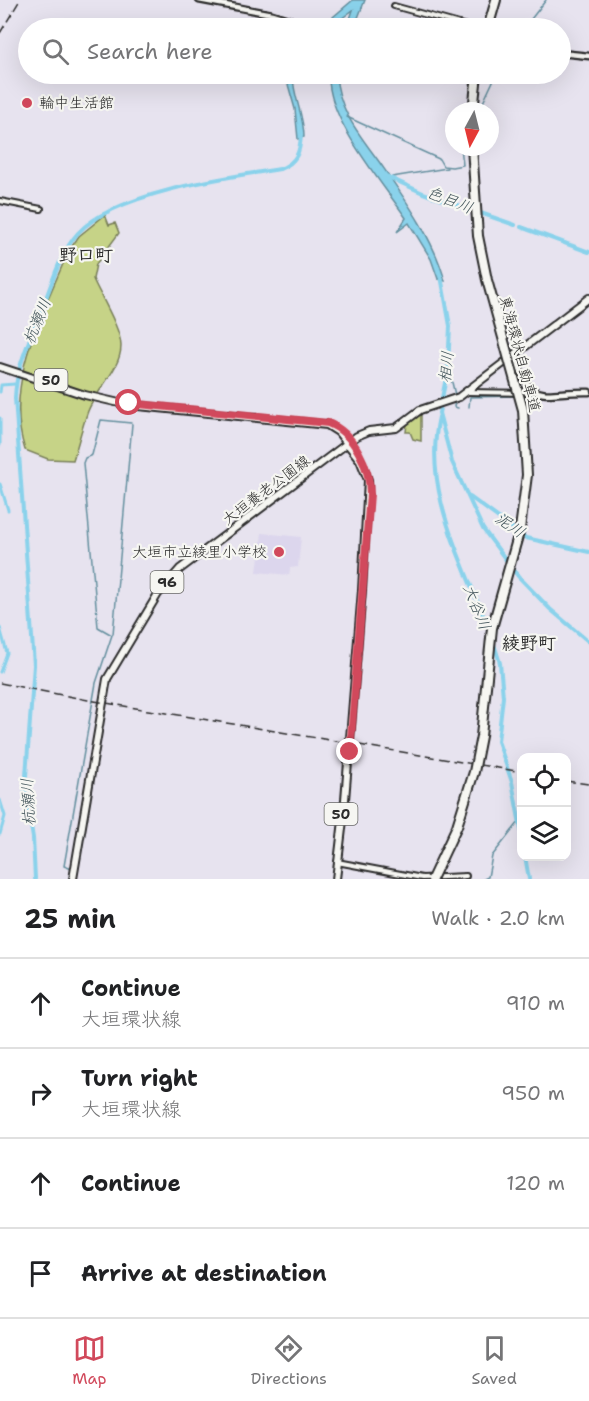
<!DOCTYPE html>
<meta charset="utf-8">
<style>
body{margin:0;font-family:"Shantell Sans","Klee One",sans-serif;background:#f6f6f6;color:#202124}
.controls{position:absolute;right:18px;bottom:18px;display:grid;overflow:hidden;border-radius:12px;box-shadow:0 6px 24px #0002}
.controls button{width:54px;height:54px;display:grid;place-items:center;padding:0;border:0;border-bottom:2px solid #e0e0e0;background:#fff;color:#202124;font:30px sans-serif}
.compass{position:absolute;left:445px;top:102px;width:54px;height:54px;border-radius:50%;background:#fff;box-shadow:0 6px 24px #0002;rotate:187deg}
.stop{position:absolute;width:18px;height:18px;margin:-14px;border:4px solid #d1495b;border-radius:50%;background:#fff}
.stop.end{background:#d1495b;border-color:#fff;box-shadow:0 2px 6px #0008}
.list{margin:0;padding:0;list-style:none}
h2{display:flex;justify-content:space-between;align-items:center;height:78px;margin:0;padding:0 24px;font-size:26px}
h2 small{font-size:20px;font-weight:400;color:#757577}
.list li{display:grid;grid-template-columns:39px 1fr auto;gap:18px;align-items:center;box-sizing:border-box;height:90px;padding:0 24px;border-top:2px solid #e0e0e0}
.list b{display:block;font-size:22px;white-space:nowrap}
.list p{margin:0;font-size:20px;white-space:nowrap;color:#757577}
.list em{font-size:20px;font-style:normal;color:#757577}
.icon{flex:none;width:33px;height:33px;fill:none;stroke:currentColor;stroke-width:2;stroke-linecap:round;stroke-linejoin:round}
.map{position:relative;flex:none;width:589px;height:879px;overflow:hidden}
.search{position:absolute;background:#fff;box-shadow:0 6px 24px #0002;left:18px;right:18px;top:18px;height:66px;display:flex;align-items:center;gap:15px;box-sizing:border-box;padding:0 21px;border-radius:33px;color:#757577;font-size:22px}
.sheet{height:438px;background:#fff}
nav{display:flex;justify-content:space-around;align-items:center;box-sizing:border-box;height:84px;border-top:2px solid #e0e0e0;background:#fff;font-size:16px;color:#757577}
nav a{display:grid;justify-items:center;gap:3px}
nav .on{color:#d1495b}
.map>svg:first-child{display:block}
</style>
<div class="map">
<svg width="589" height="879" viewBox="0 0 589 879">
<rect width="100%" height="100%" fill="#e7e3ef"/>
<filter id="ink" filterUnits="userSpaceOnUse"><feTurbulence type="fractalNoise" baseFrequency=".0167" numOctaves="2"/><feDisplacementMap in="SourceGraphic" scale="12" xChannelSelector="R" yChannelSelector="G"/><feConvolveMatrix kernelMatrix="1 2 1 2 8 2 1 2 1" color-interpolation-filters="sRGB"/></filter>
<g filter="url(#ink)">
<path fill="#dcd6ed" d="M262 533 301 537 298 567 290 568 289 575 257 572Z"/>
<path fill="#c6d387" stroke="#787f59" stroke-width="1.5" d="M105 215 109 225 115 223 119 233 96 264 93 279C100 295 121 329 121 346 121 369 96 390 88 411 82 427 78 444 73 460L48 459 25 450C3 384 43 313 68 252L79 236Z
M418 414H421V441L413 439 410 432H406L407 424Z"/>
<path fill="#8ad2eb" stroke="#648f9e" stroke-width="1.5" d="M353 0H365L354 28H347L353 10 329 28H320Z
M285 74H293C292 94 304 114 304 137L298 139 295 109Z
M329 74H336C338 110 359 134 380 163 405 199 434 239 445 281L438 279 431 259 409 223 397 232 406 218C381 181 326 118 329 74Z"/>
<g fill="none" stroke-linecap="round" stroke-linejoin="round">
<path stroke="#648f9e" stroke-width="1.5" d="M524 28 546 0
M479 111 495 77
M347 117 439 159 443 166 452 167
M452 167 463 165 461 147
M392 177 447 168
M447 375 451 378 455 395
M521 396 589 395
M455 400 454 407 458 408
M469 407 470 397 516 396
M113 634 132 424
M72 869 64 866 96 683 112 635 98 627 83 463 85 458 92 455 101 420 131 423
M484 879 488 877 492 856 519 822"/>
<path stroke="#8ad2eb" stroke-width="3" d="M0 392 1 385 15 384
M0 418V445
M0 484 8 510
M0 628 7 653 0 672
M0 800 5 816 0 834"/>
<path stroke="#8ad2eb" stroke-width="4" d="M386 176 423 193 515 225
M521 227 589 252
M441 276 450 326 448 368 439 413 452 462 483 529 518 576 550 609 589 642
M439 417C422 493 464 562 489 631
M470 497 526 538 589 552
M493 641 500 663 503 697 498 741 512 782 522 835
M525 856 529 879
M35 879 33 838 25 790 34 665 15 398C16 367 30 340 41 311 52 285 59 254 78 233 114 193 227 177 280 169 297 162 300 152 301 135"/>
<defs>
<path id="tertiary" d="M394 6 474 28
M0 201 41 209
M466 392 525 393
M337 862 422 878 466 876"/>
<path id="secondary" d="M199 0 272 14 317 28
M560 53 589 56
M470 74 487 76 504 74
M515 354C531 408 541 391 589 392"/>
<path id="primary" d="M0 367 85 395 128 405 327 425 338 432 360 460 368 480 362 590 344 812 336 879
M73 879 107 679 158 594 180 569 357 436 369 431 396 428 420 410 459 397 589 298"/>
<path id="motorway" d="M488 28 496 0"/>
</defs>
<use href="#tertiary" stroke="#2b2b2b" stroke-width="8"/>
<use href="#secondary" stroke="#2b2b2b" stroke-width="9"/>
<use href="#primary" stroke="#2b2b2b" stroke-width="10"/>
<use href="#motorway" stroke="#2b2b2b" stroke-width="12"/>
<use href="#tertiary" stroke="#f6f6f2" stroke-width="4"/>
<use href="#secondary" stroke="#f6f6f2" stroke-width="4.5"/>
<use href="#primary" stroke="#f6f6f2" stroke-width="6"/>
<use href="#motorway" stroke="#f6f6f2" stroke-width="8"/>
<path stroke="#2b2b2b" stroke-width="1.5" stroke-dasharray="9 4.5" stroke-linecap="butt" d="M0 33 20 0
M0 683 88 700 522 772
M566 781 589 784"/>
<defs>
<path id="motorway-bridge" d="M473 111 477 74
M432 879 457 826 474 772 481 736 492 628 520 529 527 475 523 410 487 280 478 236 472 147"/>
</defs>
<use href="#motorway-bridge" stroke="#2b2b2b" stroke-width="12" stroke-linecap="butt"/>
<use href="#motorway-bridge" stroke="#f6f6f2" stroke-width="8"/>
</g>
</g>
<g fill="none" stroke-linecap="round" stroke-linejoin="round" filter="url(#ink)">
<path stroke="#d1495b" stroke-width="8" d="M129 403 328 423C354 433 370 467 370 494L350 752"/>
</g>
<g fill="#d1495b" stroke="#f6f6f2" stroke-width="2">
<circle cx="27" cy="103" r="6"/>
<circle cx="279" cy="552" r="6"/>
</g>
<g text-anchor="middle" dominant-baseline="central" stroke-width="4.5" stroke-linejoin="round" paint-order="stroke">
<g fill="#f6f6f2" stroke="#686867" stroke-width="1.5">
<rect x="34.5" y="369" width="33" height="22" rx="4.5"/>
<rect x="150.5" y="571" width="33" height="22" rx="4.5"/>
<rect x="324.5" y="803" width="33" height="22" rx="4.5"/>
</g>
<g font-size="14" font-weight="bold" fill="#2b2b2b">
<text x="51" y="380">50</text>
<text x="167" y="582">96</text>
<text x="341" y="814">50</text>
</g>
<g font-size="15" fill="#2b2b2b" stroke="#f6f6f2" text-anchor="start">
<text x="39" y="103">輪中生活館</text>
<text x="267" y="552" text-anchor="end">大垣市立綾里小学校</text>
</g>
<g font-size="15" fill="#2b2b2b" stroke="#f6f6f2">
<text transform="translate(520 354) rotate(75)">東海環状自動車道</text>
<text transform="translate(266 490) rotate(-37)">大垣養老公園線</text>
</g>
<g font-size="16" font-style="italic" fill="#43555b" stroke="#f6f6f2">
<text transform="translate(450 200) rotate(21)">色目川</text>
<text transform="translate(37 321) rotate(-68)">杭瀬川</text>
<text transform="translate(446 367) rotate(-84)">相川</text>
<text transform="translate(510 525) rotate(34)">泥川</text>
<text transform="translate(477 607) rotate(68)">大谷川</text>
<text transform="translate(28 802) rotate(-93)">杭瀬川</text>
</g>
<g font-size="18" font-weight="bold" fill="#2b2b2b" stroke="#f6f6f2">
<text x="86" y="255">野口町</text>
<text x="529" y="643">綾野町</text>
</g>
</g>
</svg>
<div class="controls">
<button><svg class="icon" aria-label="locate" viewBox="0 0 24 24"><circle cx="12" cy="12" r="6"/><path d="M12 2v4M12 18v4M2 12h4M18 12h4"/></svg></button>
<button><svg class="icon" aria-label="layers" viewBox="0 0 24 24"><path d="M12 4l9 5-9 5-9-5zM3 14l9 5 9-5"/></svg></button>
</div>
<svg class="compass" viewBox="-18 -18 36 36"><path d="M0-13l5 13h-10z" fill="#e53935"/><path d="M0 13l5-13h-10z" fill="#757577"/></svg>
<div class="stop" style="left:129px;top:403px"></div>
<div class="stop end" style="left:350px;top:752px"></div>
<div class="search"><svg class="icon" aria-label="search" viewBox="0 0 24 24"><circle cx="10" cy="10" r="6"/><path d="M15 15l6 6"/></svg>Search here</div>
</div>
<section class="sheet">
<h2>25 min<small>Walk · 2.0 km</small></h2>
<ul class="list">
<li><svg class="icon" aria-label="ahead" viewBox="0 0 24 24"><path d="M12 20V5M6 11l6-6 6 6"/></svg><div><b>Continue</b><p>大垣環状線</p></div><em>910 m</em></li>
<li><svg class="icon" aria-label="right" viewBox="0 0 24 24"><path d="M7 20v-9h11M14 6l5 5-5 5"/></svg><div><b>Turn right</b><p>大垣環状線</p></div><em>950 m</em></li>
<li><svg class="icon" aria-label="ahead" viewBox="0 0 24 24"><path d="M12 20V5M6 11l6-6 6 6"/></svg><div><b>Continue</b></div><em>120 m</em></li>
<li><svg class="icon" aria-label="arrive" viewBox="0 0 24 24"><path d="M6 21V4h12l-3 4 3 4H6"/></svg><div><b>Arrive at destination</b></div></li>
</ul>
</section>
<nav>
<a class="on"><svg class="icon" aria-label="map" viewBox="0 0 24 24"><path d="M3 6l6-2 6 2 6-2v14l-6 2-6-2-6 2zM9 4v14M15 6v14"/></svg>Map</a>
<a><svg class="icon" aria-label="directions" viewBox="0 0 24 24"><path d="M12 3l9 9-9 9-9-9zM9 14v-3h6M13 9l2 2-2 2"/></svg>Directions</a>
<a><svg class="icon" aria-label="saved" viewBox="0 0 24 24"><path d="M7 4h10v16l-5-4-5 4z"/></svg>Saved</a>
</nav>
